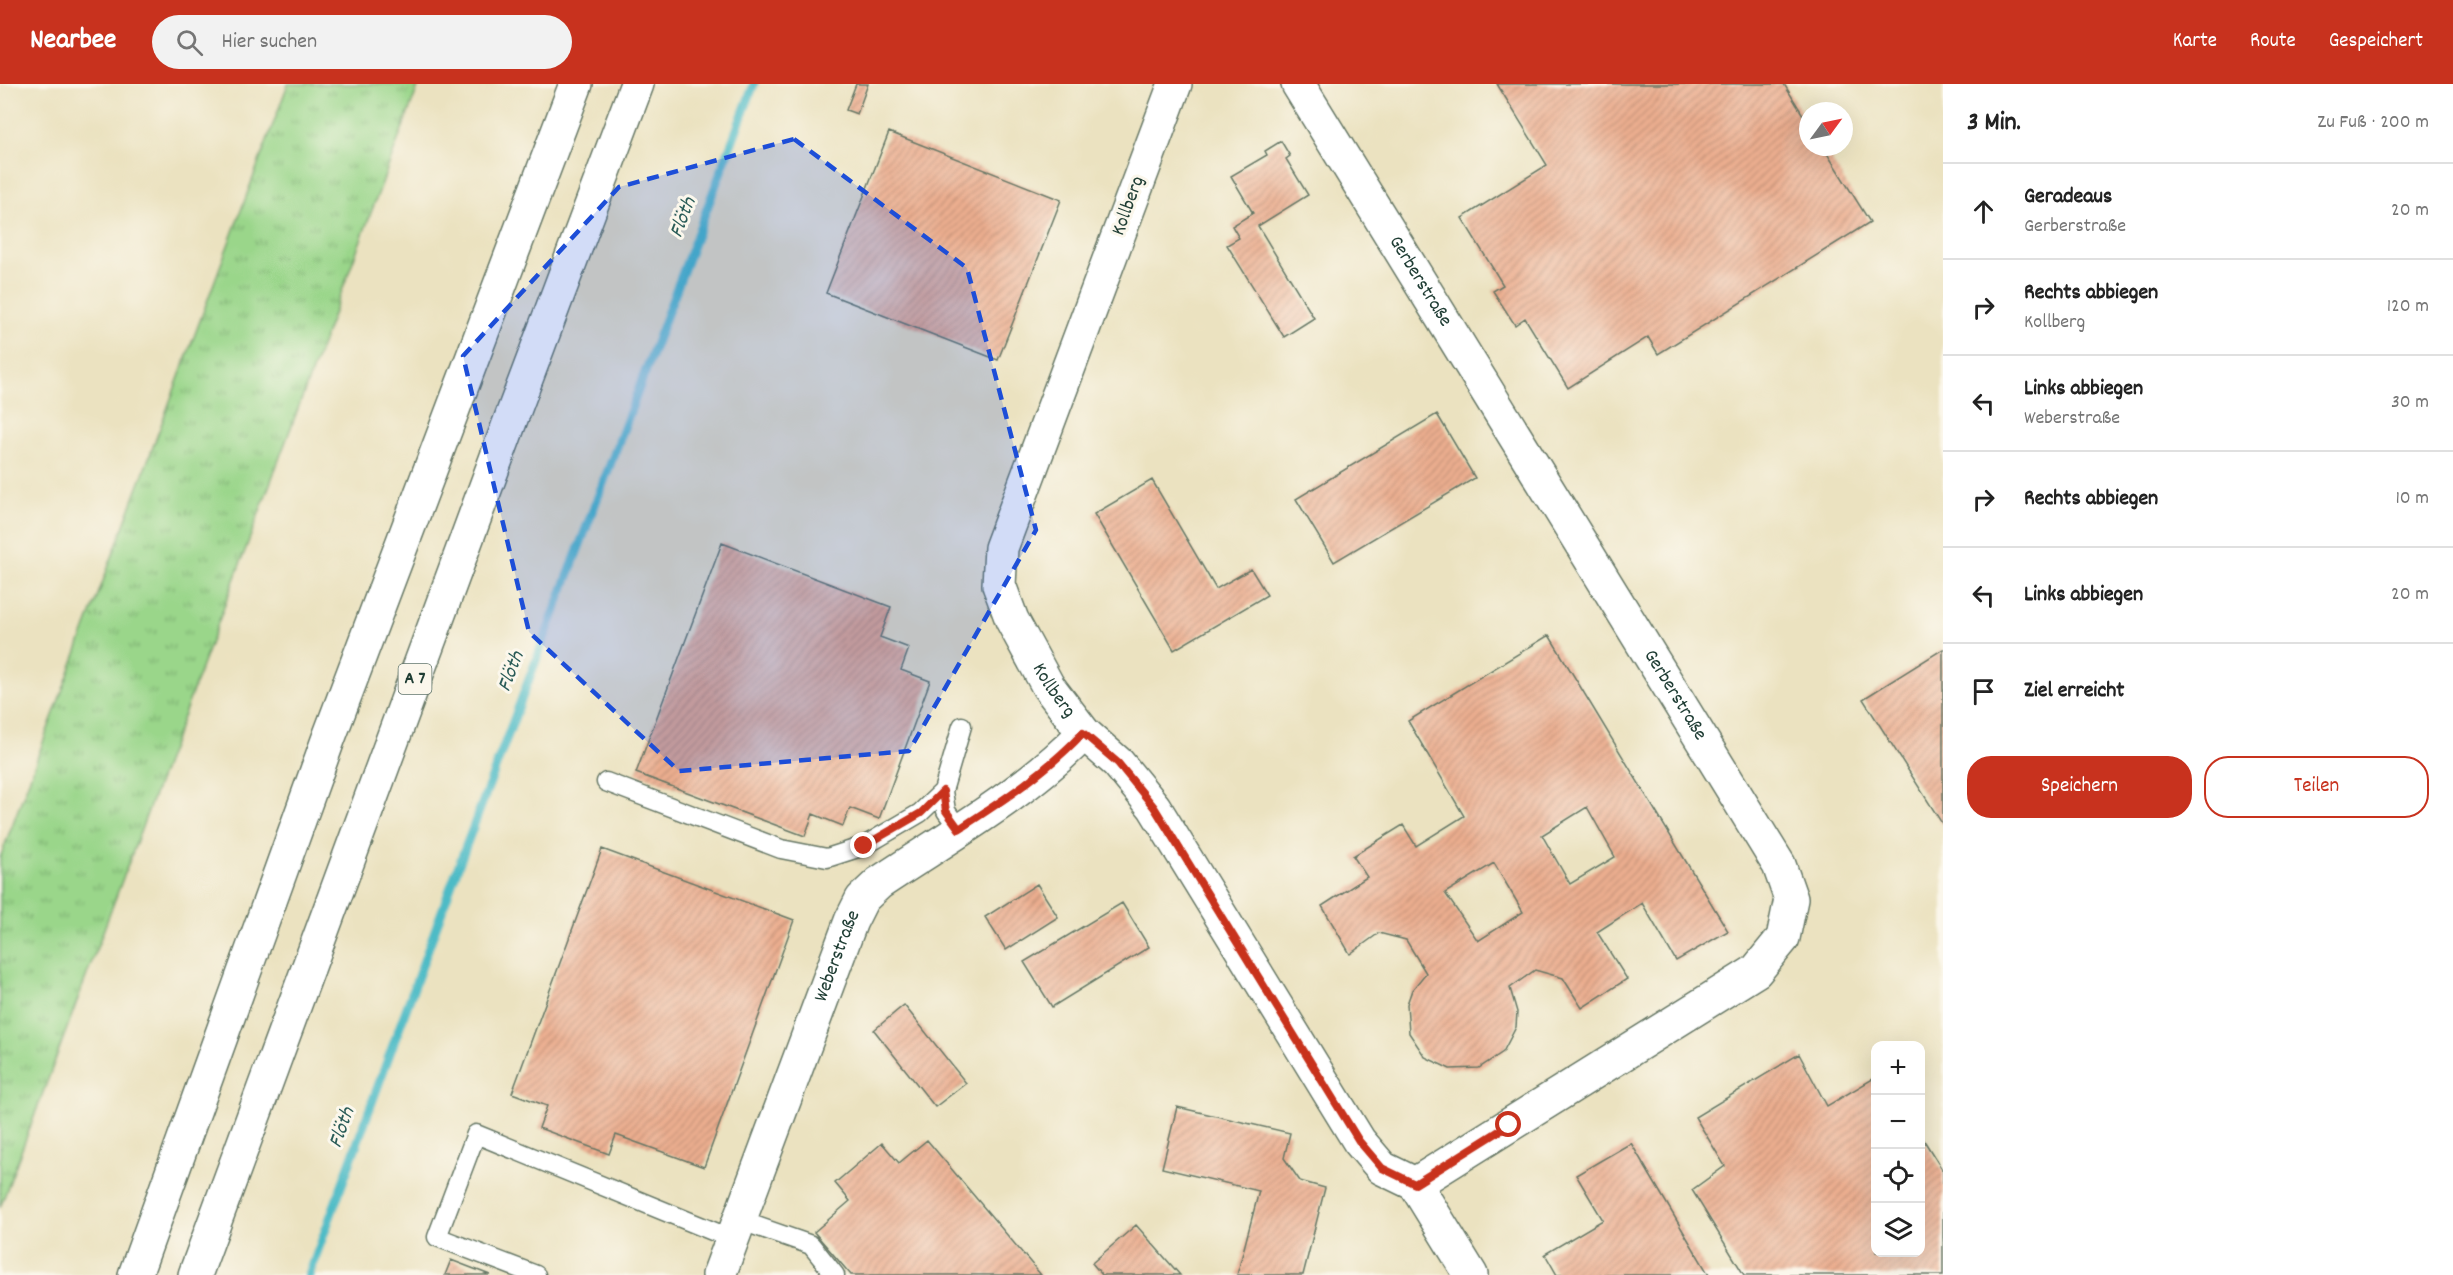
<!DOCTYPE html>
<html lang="de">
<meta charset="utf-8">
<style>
body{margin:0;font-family:Dekko,sans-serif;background:#f2f2f2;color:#222}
.controls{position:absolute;right:18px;bottom:18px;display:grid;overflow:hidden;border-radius:12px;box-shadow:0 6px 24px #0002}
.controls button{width:54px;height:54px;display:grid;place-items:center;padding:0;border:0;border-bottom:2px solid #e0e0e0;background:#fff;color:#222;font:30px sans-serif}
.compass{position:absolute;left:1799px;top:18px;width:54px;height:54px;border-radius:50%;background:#fff;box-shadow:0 6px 24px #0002;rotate:57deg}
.stop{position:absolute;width:18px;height:18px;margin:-14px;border:4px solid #c8321e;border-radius:50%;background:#fff}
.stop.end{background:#c8321e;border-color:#fff;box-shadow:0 2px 6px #0008}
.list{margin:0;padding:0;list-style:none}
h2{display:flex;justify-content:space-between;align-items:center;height:78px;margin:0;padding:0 24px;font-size:26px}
h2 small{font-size:20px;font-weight:400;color:#767676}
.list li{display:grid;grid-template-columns:39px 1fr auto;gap:18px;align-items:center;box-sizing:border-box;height:96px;padding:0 24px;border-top:2px solid #e0e0e0}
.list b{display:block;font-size:22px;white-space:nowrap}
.list p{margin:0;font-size:20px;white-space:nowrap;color:#767676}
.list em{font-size:20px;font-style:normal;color:#767676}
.actions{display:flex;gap:12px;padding:18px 24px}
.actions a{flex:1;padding:14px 0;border:2px solid #c8321e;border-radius:24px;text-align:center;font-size:21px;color:#c8321e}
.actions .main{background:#c8321e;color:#fff}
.icon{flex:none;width:33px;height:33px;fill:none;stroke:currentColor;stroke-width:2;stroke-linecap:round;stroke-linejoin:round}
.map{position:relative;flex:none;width:1943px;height:1191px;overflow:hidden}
header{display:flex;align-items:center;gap:36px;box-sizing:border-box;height:84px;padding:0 30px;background:#c8321e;color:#fff}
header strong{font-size:28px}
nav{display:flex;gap:33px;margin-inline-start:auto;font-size:21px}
.search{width:420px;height:54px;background:#f2f2f2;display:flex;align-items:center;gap:15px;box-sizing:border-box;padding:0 21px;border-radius:33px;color:#767676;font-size:22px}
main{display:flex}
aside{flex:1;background:#fff}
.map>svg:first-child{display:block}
</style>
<header>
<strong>Nearbee</strong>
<div class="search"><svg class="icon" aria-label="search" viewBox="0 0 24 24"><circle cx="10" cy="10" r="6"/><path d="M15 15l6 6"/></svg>Hier suchen</div>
<nav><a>Karte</a><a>Route</a><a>Gespeichert</a></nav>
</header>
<main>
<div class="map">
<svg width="1943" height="1191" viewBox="0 0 1943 1191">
<defs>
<pattern id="grass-tufts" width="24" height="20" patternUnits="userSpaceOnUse" patternTransform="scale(1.5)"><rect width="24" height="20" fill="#9ad68a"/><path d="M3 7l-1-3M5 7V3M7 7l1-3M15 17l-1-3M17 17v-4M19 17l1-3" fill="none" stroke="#7daf72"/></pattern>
<pattern id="building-hatch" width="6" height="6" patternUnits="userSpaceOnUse" patternTransform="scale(1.5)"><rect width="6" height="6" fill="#ecae8f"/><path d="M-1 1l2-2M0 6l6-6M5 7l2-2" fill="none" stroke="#bf8f76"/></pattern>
</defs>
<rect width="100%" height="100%" fill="#fbf7ec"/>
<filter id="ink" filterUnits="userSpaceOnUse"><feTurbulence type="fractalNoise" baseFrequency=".0167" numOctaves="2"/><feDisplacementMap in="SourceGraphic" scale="12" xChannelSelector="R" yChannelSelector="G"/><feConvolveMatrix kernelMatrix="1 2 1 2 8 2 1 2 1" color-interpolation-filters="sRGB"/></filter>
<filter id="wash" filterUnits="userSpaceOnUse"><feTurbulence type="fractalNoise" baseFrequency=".008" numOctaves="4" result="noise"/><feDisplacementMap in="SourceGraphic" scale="24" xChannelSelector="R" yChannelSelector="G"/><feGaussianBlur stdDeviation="1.35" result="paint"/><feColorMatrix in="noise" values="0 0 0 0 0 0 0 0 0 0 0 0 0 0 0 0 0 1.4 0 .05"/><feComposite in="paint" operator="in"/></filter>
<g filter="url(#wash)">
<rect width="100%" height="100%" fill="#ebe2c0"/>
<path fill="url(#grass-tufts)" stroke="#5c8a5f" stroke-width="1.5" d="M288 0H419L0 1124V774Z"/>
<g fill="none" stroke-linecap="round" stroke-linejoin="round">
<path stroke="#4dbbc6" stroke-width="9" d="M309 1191 458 783 754 0"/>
</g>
<g id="blocks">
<path fill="url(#building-hatch)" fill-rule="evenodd" d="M856 0H868L857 30 846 26Z
M1497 0H1784L1808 39V63H1823L1870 138 1658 270 1648 253 1568 304 1525 234 1515 241 1493 207 1503 201 1462 134 1547 81Z
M889 48 1061 116 998 276 826 209Z
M1281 57 1290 72 1286 75 1308 111 1258 142 1314 234 1284 253 1227 161 1239 154 1232 142 1253 129 1231 92 1267 71 1265 67Z
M1437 330 1475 394 1334 478 1296 415Z
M1152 396 1216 505 1251 485 1267 511 1174 566 1094 430Z
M722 459 891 523 880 553 909 564 901 586 930 597 879 735 850 724 843 742 813 730 805 752 636 689Z
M1549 551 1728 847 1676 877 1642 819 1597 848 1627 895 1582 924 1563 894 1535 886 1510 904 1517 928 1516 943 1503 968 1479 984 1450 985 1425 973 1409 949 1407 920 1412 906 1426 889 1406 856 1379 849 1350 870 1322 822 1367 793 1353 772 1403 741 1416 762 1464 732 1408 637ZM1587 723 1615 773 1570 800 1542 751ZM1494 779 1523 828 1478 857 1445 809Z
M1943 565V741L1863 615Z
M602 765 794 836 704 1083 616 1051 609 1070 539 1044 547 1022 512 1009Z
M1037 800 1058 833 1006 866 985 833Z
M1122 819 1149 863 1052 923 1024 878Z
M904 921 966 999 935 1023 874 946Z
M1799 970 1827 1022 1876 993V1168H1920V1050L1943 1087V1191H1744L1692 1106 1725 1082 1695 1033Z
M1177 1023 1290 1049 1284 1074 1300 1097 1325 1104 1303 1191H1237L1259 1107 1162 1084Z
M927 1056 1041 1191H851L814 1148 850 1117 835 1099 882 1059 899 1079Z
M1631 1059 1709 1191H1557L1545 1170 1603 1136 1576 1091Z
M1136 1141 1180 1191H1102L1092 1179Z
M451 1176 490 1191H445Z"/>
</g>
</g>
<g filter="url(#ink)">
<use href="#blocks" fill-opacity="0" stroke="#667765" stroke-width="1.5"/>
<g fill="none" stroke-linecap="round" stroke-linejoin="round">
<defs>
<path id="service" d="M606 698 781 765 827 774 864 762 920 729 943 707
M959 745 946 727 943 707 962 642
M739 1136 811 1161 835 1191
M536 1191 437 1153 476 1050 732 1155"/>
<g id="minor">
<path id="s1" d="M1175 0 1001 464 999 501 1012 536 1048 602 1084 649 1118 679 1154 723 1359 1057 1382 1084 1415 1100 1471 1191"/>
<path id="s2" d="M1298 0 1779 781 1791 815 1783 854 1756 887 1415 1100"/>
<path id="s3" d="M719 1191 851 837 862 815 879 799C949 752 1025 710 1084 649"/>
</g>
<path id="motorway" d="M135 1191 328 656 576 0
M195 1191 512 332 637 0"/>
</defs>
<use href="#service" stroke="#667765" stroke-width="21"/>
<use href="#minor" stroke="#667765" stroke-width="36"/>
<use href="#motorway" stroke="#667765" stroke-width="36"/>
<use href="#service" stroke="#fff" stroke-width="18"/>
<use href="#minor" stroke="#fff" stroke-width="33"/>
<use href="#motorway" stroke="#fff" stroke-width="33"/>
</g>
</g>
<g fill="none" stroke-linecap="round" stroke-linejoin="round" filter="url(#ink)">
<path stroke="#c8321e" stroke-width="8" d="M864 762 921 729 943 707 946 727 959 745C1004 716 1046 688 1083 649L1118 679 1154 723 1359 1057 1382 1084 1415 1100 1509 1041"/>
</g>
<path fill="#1d4ed8" fill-opacity="0.2" stroke="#1d4ed8" stroke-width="4.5" stroke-dasharray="12 8" stroke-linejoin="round" d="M794 55 967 184 1036 446 909 667 679 687 529 548 463 272 619 103Z"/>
<g text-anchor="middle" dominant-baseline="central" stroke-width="6" stroke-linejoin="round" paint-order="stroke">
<rect fill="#fbf7ec" stroke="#61756b" stroke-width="1.5" x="398.5" y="580" width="33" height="30" rx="4.5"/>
<g font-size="18" font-weight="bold" fill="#1f3d34">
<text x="415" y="595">A 7</text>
</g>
<g font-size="20" fill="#1f3d34" stroke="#fbf7ec">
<text transform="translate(1129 122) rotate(-70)">Kollberg</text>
<text stroke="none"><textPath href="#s2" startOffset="232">Gerberstraße</textPath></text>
<text stroke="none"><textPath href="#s1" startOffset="652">Kollberg</textPath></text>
<text stroke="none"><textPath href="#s2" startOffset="718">Gerberstraße</textPath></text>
<text stroke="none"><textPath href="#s3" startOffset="340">Weberstraße</textPath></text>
</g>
<g font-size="21" font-style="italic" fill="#2a5c58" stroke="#fbf7ec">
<text transform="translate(684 134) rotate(-69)">Flöth</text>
<text transform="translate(512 588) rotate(-69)">Flöth</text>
<text transform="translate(343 1044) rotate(-70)">Flöth</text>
</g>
</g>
</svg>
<div class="controls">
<button>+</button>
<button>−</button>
<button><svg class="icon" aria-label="locate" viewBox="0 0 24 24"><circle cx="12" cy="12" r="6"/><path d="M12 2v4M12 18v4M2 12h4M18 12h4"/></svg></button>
<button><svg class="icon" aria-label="layers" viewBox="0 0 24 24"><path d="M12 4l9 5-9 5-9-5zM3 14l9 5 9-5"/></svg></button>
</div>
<svg class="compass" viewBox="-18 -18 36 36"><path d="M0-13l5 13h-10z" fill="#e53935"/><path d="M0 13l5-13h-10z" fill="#767676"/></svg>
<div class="stop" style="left:1509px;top:1041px"></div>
<div class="stop end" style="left:864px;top:762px"></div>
</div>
<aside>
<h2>3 Min.<small>Zu Fuß · 200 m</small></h2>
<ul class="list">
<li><svg class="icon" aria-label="ahead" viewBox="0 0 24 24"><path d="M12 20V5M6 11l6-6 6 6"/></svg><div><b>Geradeaus</b><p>Gerberstraße</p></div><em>20 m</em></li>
<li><svg class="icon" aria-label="right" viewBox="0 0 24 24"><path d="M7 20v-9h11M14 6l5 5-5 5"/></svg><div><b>Rechts abbiegen</b><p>Kollberg</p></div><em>120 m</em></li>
<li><svg class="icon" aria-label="left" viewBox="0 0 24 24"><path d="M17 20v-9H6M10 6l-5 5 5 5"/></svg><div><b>Links abbiegen</b><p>Weberstraße</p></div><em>30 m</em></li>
<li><svg class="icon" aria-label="right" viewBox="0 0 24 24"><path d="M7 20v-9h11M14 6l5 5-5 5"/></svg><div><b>Rechts abbiegen</b></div><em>10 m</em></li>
<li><svg class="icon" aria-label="left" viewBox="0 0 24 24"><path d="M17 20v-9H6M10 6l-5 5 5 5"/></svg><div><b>Links abbiegen</b></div><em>20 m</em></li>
<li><svg class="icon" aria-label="arrive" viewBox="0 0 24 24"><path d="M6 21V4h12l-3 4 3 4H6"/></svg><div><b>Ziel erreicht</b></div></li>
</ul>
<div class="actions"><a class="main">Speichern</a><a>Teilen</a></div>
</aside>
</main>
